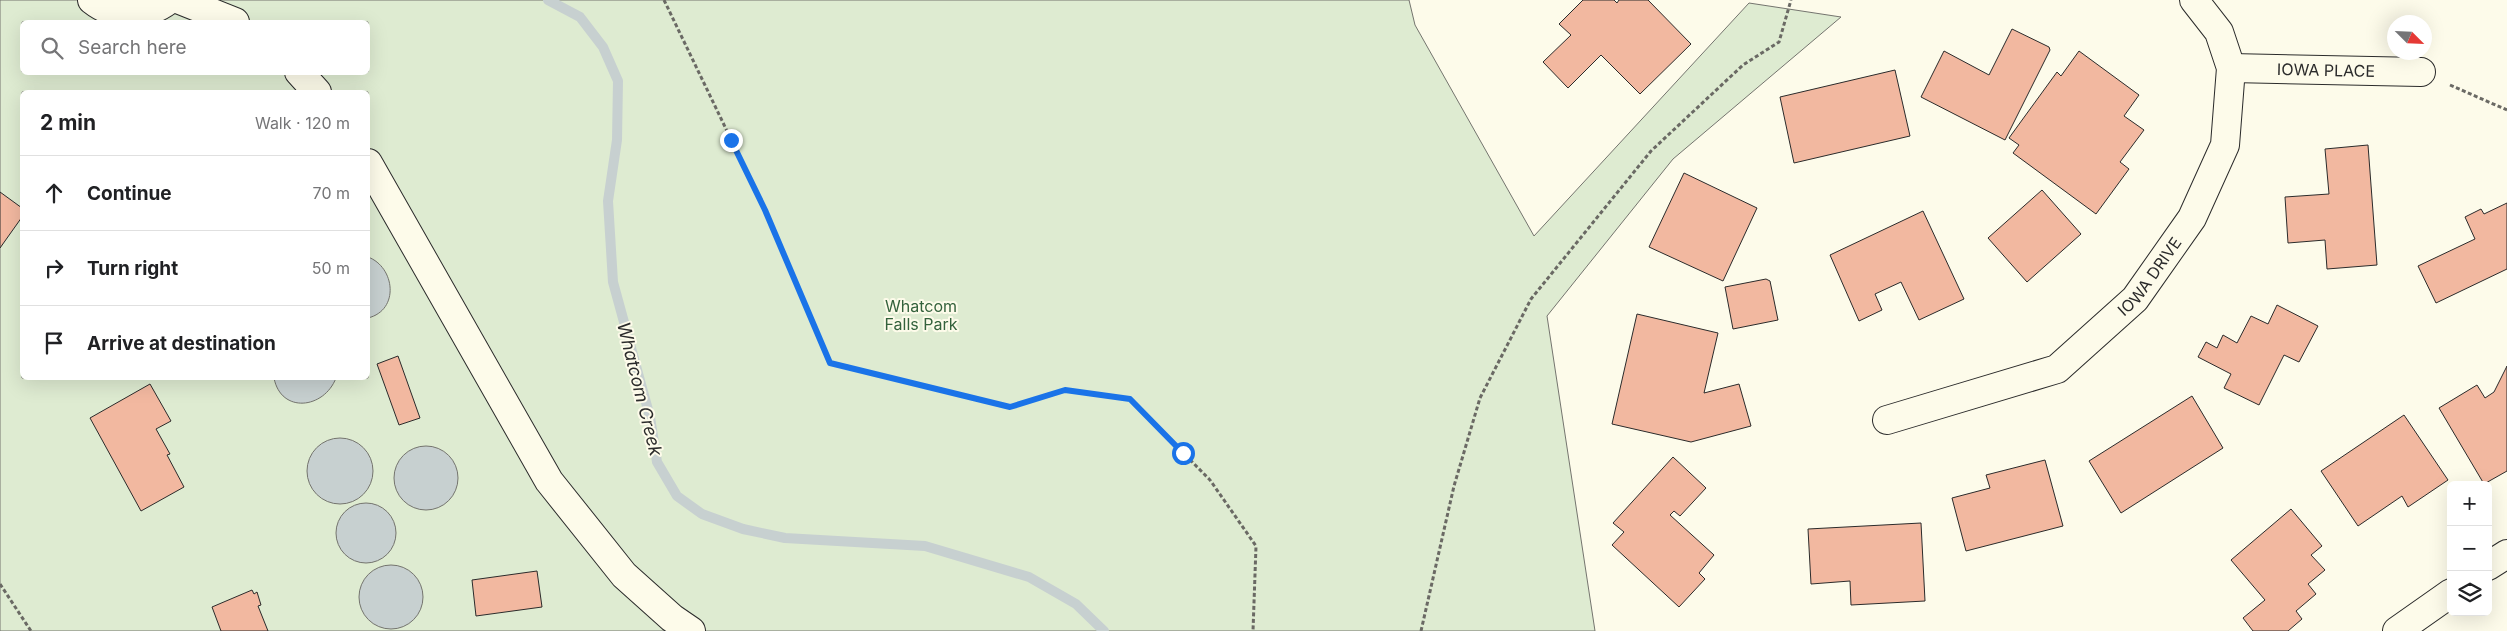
<!DOCTYPE html>
<meta charset="utf-8">
<style>
body{margin:0;font-family:Inter,sans-serif;background:#f2f2f2;color:#202124}
.controls{position:absolute;right:15px;bottom:15px;display:grid;overflow:hidden;border-radius:8px;box-shadow:0 5px 20px #0002}
.controls button{width:45px;height:45px;display:grid;place-items:center;padding:0;border:0;border-bottom:1px solid #e0e0e0;background:#fff;color:#202124;font:25px sans-serif}
.compass{position:absolute;left:2387px;top:15px;width:45px;height:45px;border-radius:50%;background:#fff;box-shadow:0 5px 20px #0002;rotate:114deg}
.stop{position:absolute;width:15px;height:15px;margin:-11px;border:4px solid #1a73e8;border-radius:50%;background:#fff}
.stop.end{background:#1a73e8;border-color:#fff;box-shadow:0 1px 5px #0008}
.list{margin:0;padding:0;list-style:none}
h2{display:flex;justify-content:space-between;align-items:center;height:65px;margin:0;padding:0 20px;font-size:21px}
h2 small{font-size:16px;font-weight:400;color:#757577}
.list li{display:grid;grid-template-columns:32px 1fr auto;gap:15px;align-items:center;box-sizing:border-box;height:75px;padding:0 20px;border-top:1px solid #e0e0e0}
.list b{display:block;font-size:19px;white-space:nowrap}
.list em{font-size:16px;font-style:normal;color:#757577}
.icon{flex:none;width:28px;height:28px;fill:none;stroke:currentColor;stroke-width:2;stroke-linecap:round;stroke-linejoin:round}
.map{position:relative;flex:none;width:2507px;height:631px;overflow:hidden}
.search{position:absolute;background:#fff;box-shadow:0 5px 20px #0002;left:20px;top:20px;width:350px;height:55px;display:flex;align-items:center;gap:12px;box-sizing:border-box;padding:0 18px;border-radius:8px;color:#757577;font-size:19px}
.panel{position:absolute;background:#fff;box-shadow:0 5px 20px #0002;left:20px;top:90px;width:350px;height:290px;border-radius:8px}
.map>svg:first-child{display:block}
</style>
<div class="map">
<svg width="2507" height="631" viewBox="0 0 2507 631">
<rect width="100%" height="100%" fill="#fdfbea"/>
<path fill="#deebd1" stroke="#74746e" fill-rule="evenodd" d="M0 0H1409L1415 25 1534 236 1749 3 1841 17 1673 159 1547 316 1595 631H0ZM22 22H368V72H22ZM22 92H368V378H22Z"/>
<path fill="#c7d0d0" stroke="#74746e" d="M368 257C395 267 400 310 368 318Z
M274 378H336C324 409 281 414 274 378Z
M307 471a33 33 0 1 1 66 0a33 33 0 1 1-66 0Z
M394 478a32 32 0 1 1 64 0a32 32 0 1 1-64 0Z
M336 533a30 30 0 1 1 60 0a30 30 0 1 1-60 0Z
M359 597a32 32 0 1 1 64 0a32 32 0 1 1-64 0Z"/>
<g fill="none" stroke-linecap="round" stroke-linejoin="round">
<path stroke="#c7d0d0" stroke-width="10" d="M548 0 580 17 603 47 618 81 617 140 608 201 613 282 650 417 657 462 677 496 702 514 743 529 785 538 925 546 1029 577 1076 604 1104 631"/>
</g>
<path fill="#f2b8a0" stroke="#2b2b2b" d="M1583 0H1614L1617 3 1619 0H1648L1691 44 1640 94 1601 55 1568 88 1543 62 1571 35 1559 24Z
M2012 29 2049 47 2050 50 2005 140 1921 97 1944 51 1989 75Z
M2079 51 2139 95 2124 116 2144 130 2120 162 2129 169 2096 214 2013 153 2019 145 2009 138 2057 72 2061 76Z
M1895 70 1910 136 1794 163 1780 97Z
M2368 145 2377 265 2327 269 2325 240 2288 243 2285 197 2329 194 2325 149Z
M1684 173 1757 208 1723 281 1649 247Z
M2042 190 2081 234 2027 282 1988 238Z
M0 192 22 208V217L0 248Z
M2507 203V269L2436 303 2418 266 2475 239 2465 217 2481 209 2484 214Z
M1923 211 1964 299 1919 320 1901 282 1875 294 1882 310 1859 321 1830 255Z
M1766 279 1770 281 1778 320 1733 329 1725 287Z
M2277 305 2318 326 2299 362 2284 355 2259 405 2224 388 2231 374 2198 357 2206 342 2217 348 2223 335 2237 343 2251 316 2268 324Z
M1637 314 1718 333 1704 393 1739 384 1751 426 1691 442 1612 424Z
M398 356 420 418 399 425 377 364Z
M2507 366V471L2484 484 2439 408 2477 385 2485 398 2494 392Z
M150 384 171 421 156 429 170 454 167 455 184 487 141 511 90 418Z
M2192 396 2223 448 2121 513 2089 461Z
M2404 415 2448 480 2408 507 2402 496 2358 526 2321 471Z
M1673 457 1706 488 1680 516 1674 511 1670 515 1714 555 1699 573 1705 579 1679 607 1612 545 1624 532 1613 523Z
M2045 460 2063 526 1966 551 1952 498 1990 488 1986 475Z
M2291 509 2322 546 2311 555 2325 570 2308 584 2316 594 2296 611 2302 619 2288 631H2253L2243 618 2265 600 2231 560Z
M1921 523 1925 601 1851 605 1850 581 1811 584 1808 529Z
M537 571 542 607 476 616 472 580Z
M252 590 254 594 257 592 261 605 258 606 268 631H221L212 607Z"/>
<g fill="none" stroke-linecap="round" stroke-linejoin="round">
<defs>
<g id="minor">
<path d="M92 0C116 19 145 18 169 0"/>
<path d="M180 0 235 22"/>
<path id="s1" d="M2231 68 2421 72"/>
<path d="M299 72 317 92"/>
<path d="M368 163 549 481 624 575 672 618 691 631"/>
<path id="s2" d="M1887 420 2057 369 2135 299 2192 218 2225 145 2231 68 2219 32 2194 0"/>
<path d="M2488 566 2507 554"/>
<path d="M2397 631 2451 593"/>
</g>
</defs>
<use href="#minor" stroke="#2b2b2b" stroke-width="30"/>
<path stroke="#6a6964" stroke-width="3" stroke-dasharray="4 2.5" stroke-linecap="butt" d="M664 0 765 210 830 363 1010 407 1065 390 1130 399 1210 480 1256 546 1253 631
M2450 85 2507 110
M0 584 31 631
M1421 631 1454 486 1480 398 1531 299 1651 151 1743 65 1779 42 1791 0"/>
<use href="#minor" stroke="#fdfbea" stroke-width="28"/>
</g>
<g fill="none" stroke-linecap="round" stroke-linejoin="round">
<path stroke="#1a73e8" stroke-width="6" d="M731 140 765 210 830 363 1010 407 1065 390 1130 399 1183 453"/>
</g>
<g text-anchor="middle" dominant-baseline="central" stroke-width="4" stroke-linejoin="round" paint-order="stroke">
<g font-size="16" fill="#2b2b2b" stroke="#fdfbea">
<text stroke="none"><textPath href="#s1" startOffset="95">IOWA PLACE</textPath></text>
<text stroke="none"><textPath href="#s2" startOffset="309">IOWA DRIVE</textPath></text>
</g>
<g font-size="16" fill="#34623c" stroke="#fdfbea">
<text x="921" y="306">Whatcom<tspan x="921" dy="18">Falls Park</tspan></text>
</g>
<g font-size="18" font-style="italic" fill="#2b2b2b" stroke="#fdfbea">
<text transform="translate(640 389) rotate(76)">Whatcom Creek</text>
</g>
</g>
</svg>
<div class="controls">
<button>+</button>
<button>−</button>
<button><svg class="icon" aria-label="layers" viewBox="0 0 24 24"><path d="M12 4l9 5-9 5-9-5zM3 14l9 5 9-5"/></svg></button>
</div>
<svg class="compass" viewBox="-18 -18 36 36"><path d="M0-13l5 13h-10z" fill="#e53935"/><path d="M0 13l5-13h-10z" fill="#757577"/></svg>
<div class="stop" style="left:1183px;top:453px"></div>
<div class="stop end" style="left:731px;top:140px"></div>
<div class="search"><svg class="icon" aria-label="search" viewBox="0 0 24 24"><circle cx="10" cy="10" r="6"/><path d="M15 15l6 6"/></svg>Search here</div>
<section class="panel">
<h2>2 min<small>Walk · 120 m</small></h2>
<ul class="list">
<li><svg class="icon" aria-label="ahead" viewBox="0 0 24 24"><path d="M12 20V5M6 11l6-6 6 6"/></svg><div><b>Continue</b></div><em>70 m</em></li>
<li><svg class="icon" aria-label="right" viewBox="0 0 24 24"><path d="M7 20v-9h11M14 6l5 5-5 5"/></svg><div><b>Turn right</b></div><em>50 m</em></li>
<li><svg class="icon" aria-label="arrive" viewBox="0 0 24 24"><path d="M6 21V4h12l-3 4 3 4H6"/></svg><div><b>Arrive at destination</b></div></li>
</ul>
</section>
</div>
